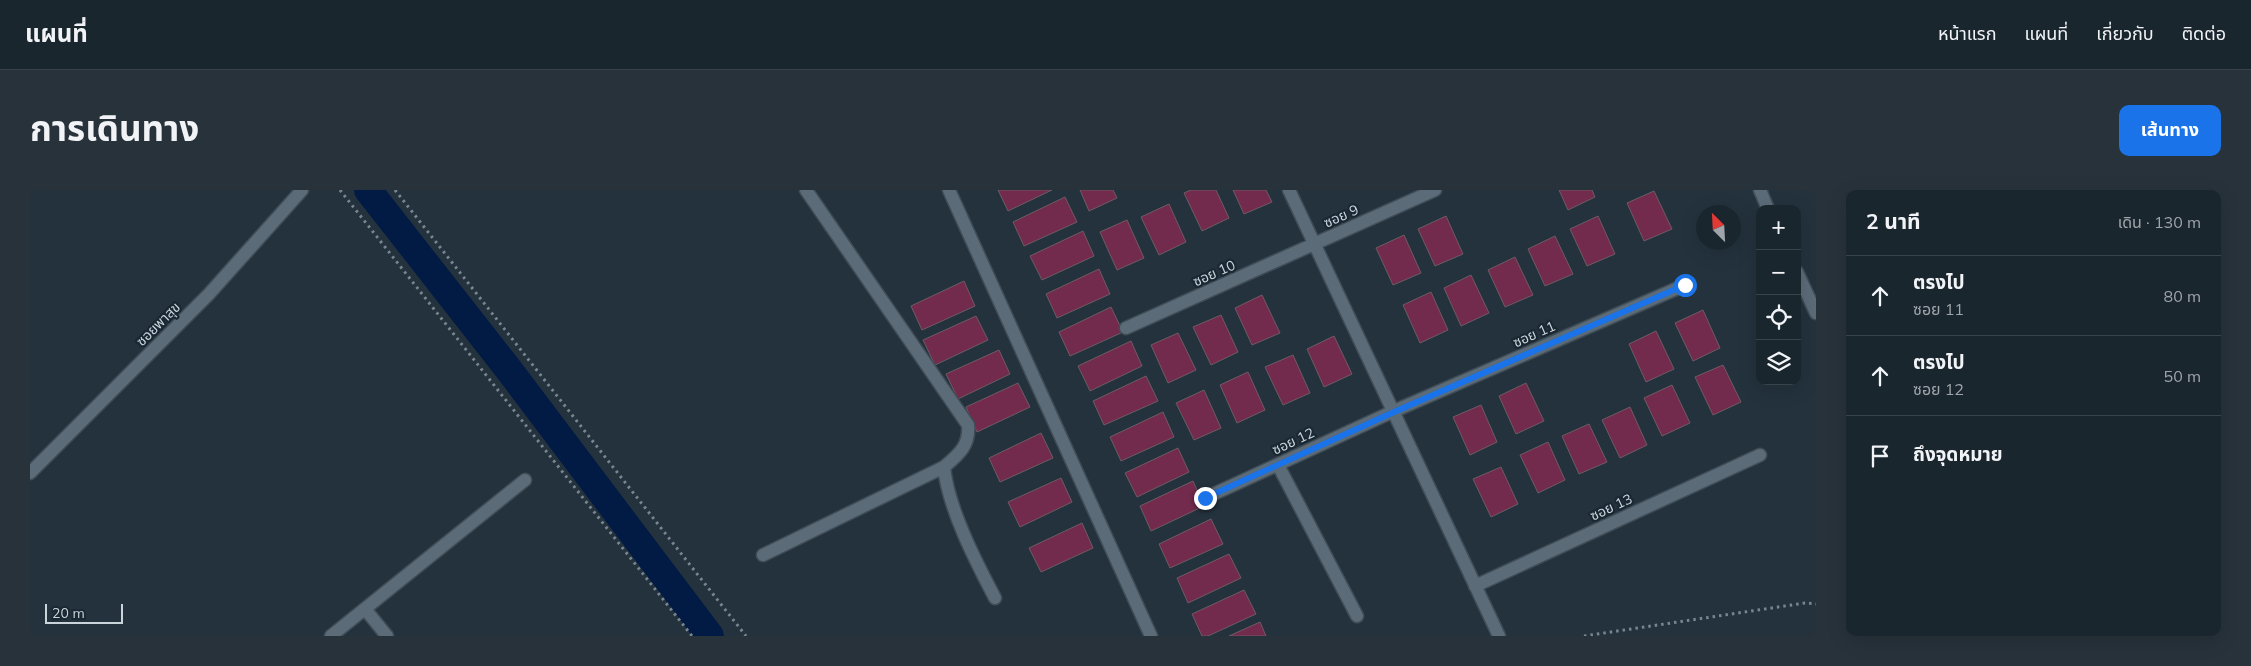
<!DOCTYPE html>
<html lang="th">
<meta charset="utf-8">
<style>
body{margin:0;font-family:Mulish,"Noto Sans Thai",sans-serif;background:#27323a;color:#f1f3f6}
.controls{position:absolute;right:15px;top:15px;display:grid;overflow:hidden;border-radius:10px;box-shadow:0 5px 20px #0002}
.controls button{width:45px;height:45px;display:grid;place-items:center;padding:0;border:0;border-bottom:1px solid #38434a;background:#1a262e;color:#f1f3f6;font:25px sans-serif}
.compass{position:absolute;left:1666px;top:15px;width:45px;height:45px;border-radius:50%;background:#1a262e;box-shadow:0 5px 20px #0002;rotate:336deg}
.scale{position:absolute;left:15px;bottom:12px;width:78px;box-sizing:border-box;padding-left:5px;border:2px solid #cad4db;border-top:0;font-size:14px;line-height:18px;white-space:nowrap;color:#cad4db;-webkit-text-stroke:4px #192833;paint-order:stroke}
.stop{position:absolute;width:15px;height:15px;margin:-11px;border:4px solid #1a73e8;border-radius:50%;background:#fff}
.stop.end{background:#1a73e8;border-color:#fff;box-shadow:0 1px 5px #0008}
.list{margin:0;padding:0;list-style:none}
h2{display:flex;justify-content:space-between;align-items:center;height:65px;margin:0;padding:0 20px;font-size:21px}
h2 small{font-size:16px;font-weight:400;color:#9fa5aa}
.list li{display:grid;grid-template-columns:32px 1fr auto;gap:15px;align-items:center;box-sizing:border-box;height:80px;padding:0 20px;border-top:1px solid #38434a}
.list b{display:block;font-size:19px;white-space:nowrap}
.list p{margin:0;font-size:16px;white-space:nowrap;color:#9fa5aa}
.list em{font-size:16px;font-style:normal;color:#9fa5aa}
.icon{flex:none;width:28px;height:28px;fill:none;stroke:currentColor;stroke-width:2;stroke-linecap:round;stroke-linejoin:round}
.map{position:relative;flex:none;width:1786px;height:446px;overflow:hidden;border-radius:10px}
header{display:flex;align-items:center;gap:30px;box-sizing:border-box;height:70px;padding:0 25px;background:#1a262e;border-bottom:1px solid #38434a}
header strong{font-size:24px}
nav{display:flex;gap:28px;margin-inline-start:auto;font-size:18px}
.intro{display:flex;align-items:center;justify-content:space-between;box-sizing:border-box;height:120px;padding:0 30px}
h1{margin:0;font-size:35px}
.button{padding:12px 22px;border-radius:10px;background:#1a73e8;color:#fff;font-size:18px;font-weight:700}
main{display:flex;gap:30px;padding:0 30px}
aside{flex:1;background:#1a262e;border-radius:10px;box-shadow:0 5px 20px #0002}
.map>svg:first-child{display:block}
</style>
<header>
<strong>แผนที่</strong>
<nav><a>หน้าแรก</a><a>แผนที่</a><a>เกี่ยวกับ</a><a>ติดต่อ</a></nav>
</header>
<div class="intro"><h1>การเดินทาง</h1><a class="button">เส้นทาง</a></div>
<main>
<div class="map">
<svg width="1786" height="446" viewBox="0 0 1786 446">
<rect width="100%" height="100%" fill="#23323d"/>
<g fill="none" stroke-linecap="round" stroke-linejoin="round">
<path stroke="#021b45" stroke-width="28" d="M338 0 479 180 680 446"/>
</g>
<path fill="#722b4d" stroke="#6f5b63" d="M968 0H1022L978 21Z
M1050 0H1083L1087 8 1059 21Z
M1161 0H1186L1199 28 1172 41 1154 3Z
M1203 0H1236L1242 12 1214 24Z
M1529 0H1562L1565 7 1538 20Z
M1624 1 1642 39 1614 51 1597 13Z
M1035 7 1047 32 994 56 983 32Z
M1139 14 1156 52 1129 65 1111 27Z
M1416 26 1433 64 1405 76 1388 39Z
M1568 26 1585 64 1557 76 1540 39Z
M1097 30 1114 68 1087 80 1070 42Z
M1053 41 1064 66 1012 90 1000 66Z
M1374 45 1391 83 1363 95 1346 58Z
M1525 46 1543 84 1515 96 1498 59Z
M1485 67 1503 105 1475 117 1458 80Z
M1069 79 1080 104 1027 128 1016 104Z
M1441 85 1459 123 1431 136 1414 98Z
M934 91 945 116 892 140 881 116Z
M1401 102 1418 140 1390 153 1373 115Z
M1232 105 1250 143 1222 155 1205 118Z
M1081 117 1093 142 1040 166 1029 142Z
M1673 120 1690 158 1663 171 1645 133Z
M1191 125 1208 162 1181 175 1163 137Z
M946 126 958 150 905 175 893 150Z
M1626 141 1644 179 1616 192 1599 154Z
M1148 143 1166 180 1138 193 1121 155Z
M1304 146 1322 184 1294 197 1277 159Z
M1101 151 1112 176 1060 201 1048 176Z
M969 160 980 184 928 209 916 184Z
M1263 165 1280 203 1253 215 1235 177Z
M1693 175 1711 212 1683 225 1665 187Z
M1218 182 1235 220 1207 233 1190 195Z
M1116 186 1128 211 1074 235 1063 211Z
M988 193 1000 217 947 242 936 217Z
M1496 193 1514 231 1486 244 1469 206Z
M1642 195 1660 233 1632 246 1614 208Z
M1174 200 1191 238 1164 250 1146 213Z
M1451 215 1467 252 1440 265 1423 227Z
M1600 217 1617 255 1590 268 1572 230Z
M1133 222 1144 247 1091 271 1080 247Z
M1559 234 1577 272 1549 284 1532 246Z
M1011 243 1023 268 970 292 959 268Z
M1518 252 1535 290 1508 303 1490 265Z
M1148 258 1159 282 1107 307 1095 283Z
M1471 277 1488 314 1461 327 1443 289Z
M1031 288 1042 312 990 337 978 312Z
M1163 291 1174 316 1121 341 1110 316Z
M1181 329 1193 354 1140 378 1129 354Z
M1052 333 1063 358 1011 382 999 358Z
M1199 364 1211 388 1158 413 1147 388Z
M1214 400 1226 424 1178 446H1172L1162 424Z
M1230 432 1236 446H1199Z"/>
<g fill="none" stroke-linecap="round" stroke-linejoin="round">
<defs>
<path id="street" d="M776 0 938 235C940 256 928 265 914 277 918 318 946 372 965 408
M919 0 1121 446
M1259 0 1469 446
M1730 0 1738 19
M1767 82 1786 123
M1096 138 1405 0
M1248 275 1327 426
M0 283 179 104 272 0
M1175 308 1364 221 1655 95
M733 365 914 277
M1445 396 1730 265
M335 419 357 446
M301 446 495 290"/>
</defs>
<use href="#street" stroke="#404d57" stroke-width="15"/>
<path stroke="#7a868f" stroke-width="3" stroke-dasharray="2.5 4" stroke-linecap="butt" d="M310 0 662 446
M365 0 716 446
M1554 446 1775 413 1786 414"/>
<use href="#street" stroke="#5b6b78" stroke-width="12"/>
</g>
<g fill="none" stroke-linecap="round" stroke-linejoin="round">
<path stroke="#1a73e8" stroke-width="6" d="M1175 308 1364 222 1655 95"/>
</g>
<g text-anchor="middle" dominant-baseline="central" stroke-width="4.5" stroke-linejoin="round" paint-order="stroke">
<g font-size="14" fill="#cad4db" stroke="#192833">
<text transform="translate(1311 26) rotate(-24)">ซอย 9</text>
<text transform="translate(1184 83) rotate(-24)">ซอย 10</text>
<text transform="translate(128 134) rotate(-45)">ซอยพาสุข</text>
<text transform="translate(1504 144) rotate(-24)">ซอย 11</text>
<text transform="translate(1263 251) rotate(-25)">ซอย 12</text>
<text transform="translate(1581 317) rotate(-25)">ซอย 13</text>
</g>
</g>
</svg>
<div class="controls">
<button>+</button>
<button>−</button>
<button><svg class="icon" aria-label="locate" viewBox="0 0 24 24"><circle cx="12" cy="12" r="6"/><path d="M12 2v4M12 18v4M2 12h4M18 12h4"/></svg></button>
<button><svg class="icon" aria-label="layers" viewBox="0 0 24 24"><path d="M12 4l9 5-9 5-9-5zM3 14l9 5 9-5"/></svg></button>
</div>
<svg class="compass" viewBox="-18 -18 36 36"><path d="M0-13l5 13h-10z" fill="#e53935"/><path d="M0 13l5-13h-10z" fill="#9fa5aa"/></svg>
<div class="scale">20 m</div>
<div class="stop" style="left:1655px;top:95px"></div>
<div class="stop end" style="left:1175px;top:308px"></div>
</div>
<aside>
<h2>2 นาที<small>เดิน · 130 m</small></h2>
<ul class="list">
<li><svg class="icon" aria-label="ahead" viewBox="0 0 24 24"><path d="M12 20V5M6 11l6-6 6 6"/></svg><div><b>ตรงไป</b><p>ซอย 11</p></div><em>80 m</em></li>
<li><svg class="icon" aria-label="ahead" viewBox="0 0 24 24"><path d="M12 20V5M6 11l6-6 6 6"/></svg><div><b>ตรงไป</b><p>ซอย 12</p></div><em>50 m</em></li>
<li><svg class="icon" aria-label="arrive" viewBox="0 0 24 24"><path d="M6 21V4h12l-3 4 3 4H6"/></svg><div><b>ถึงจุดหมาย</b></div></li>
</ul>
</aside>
</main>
